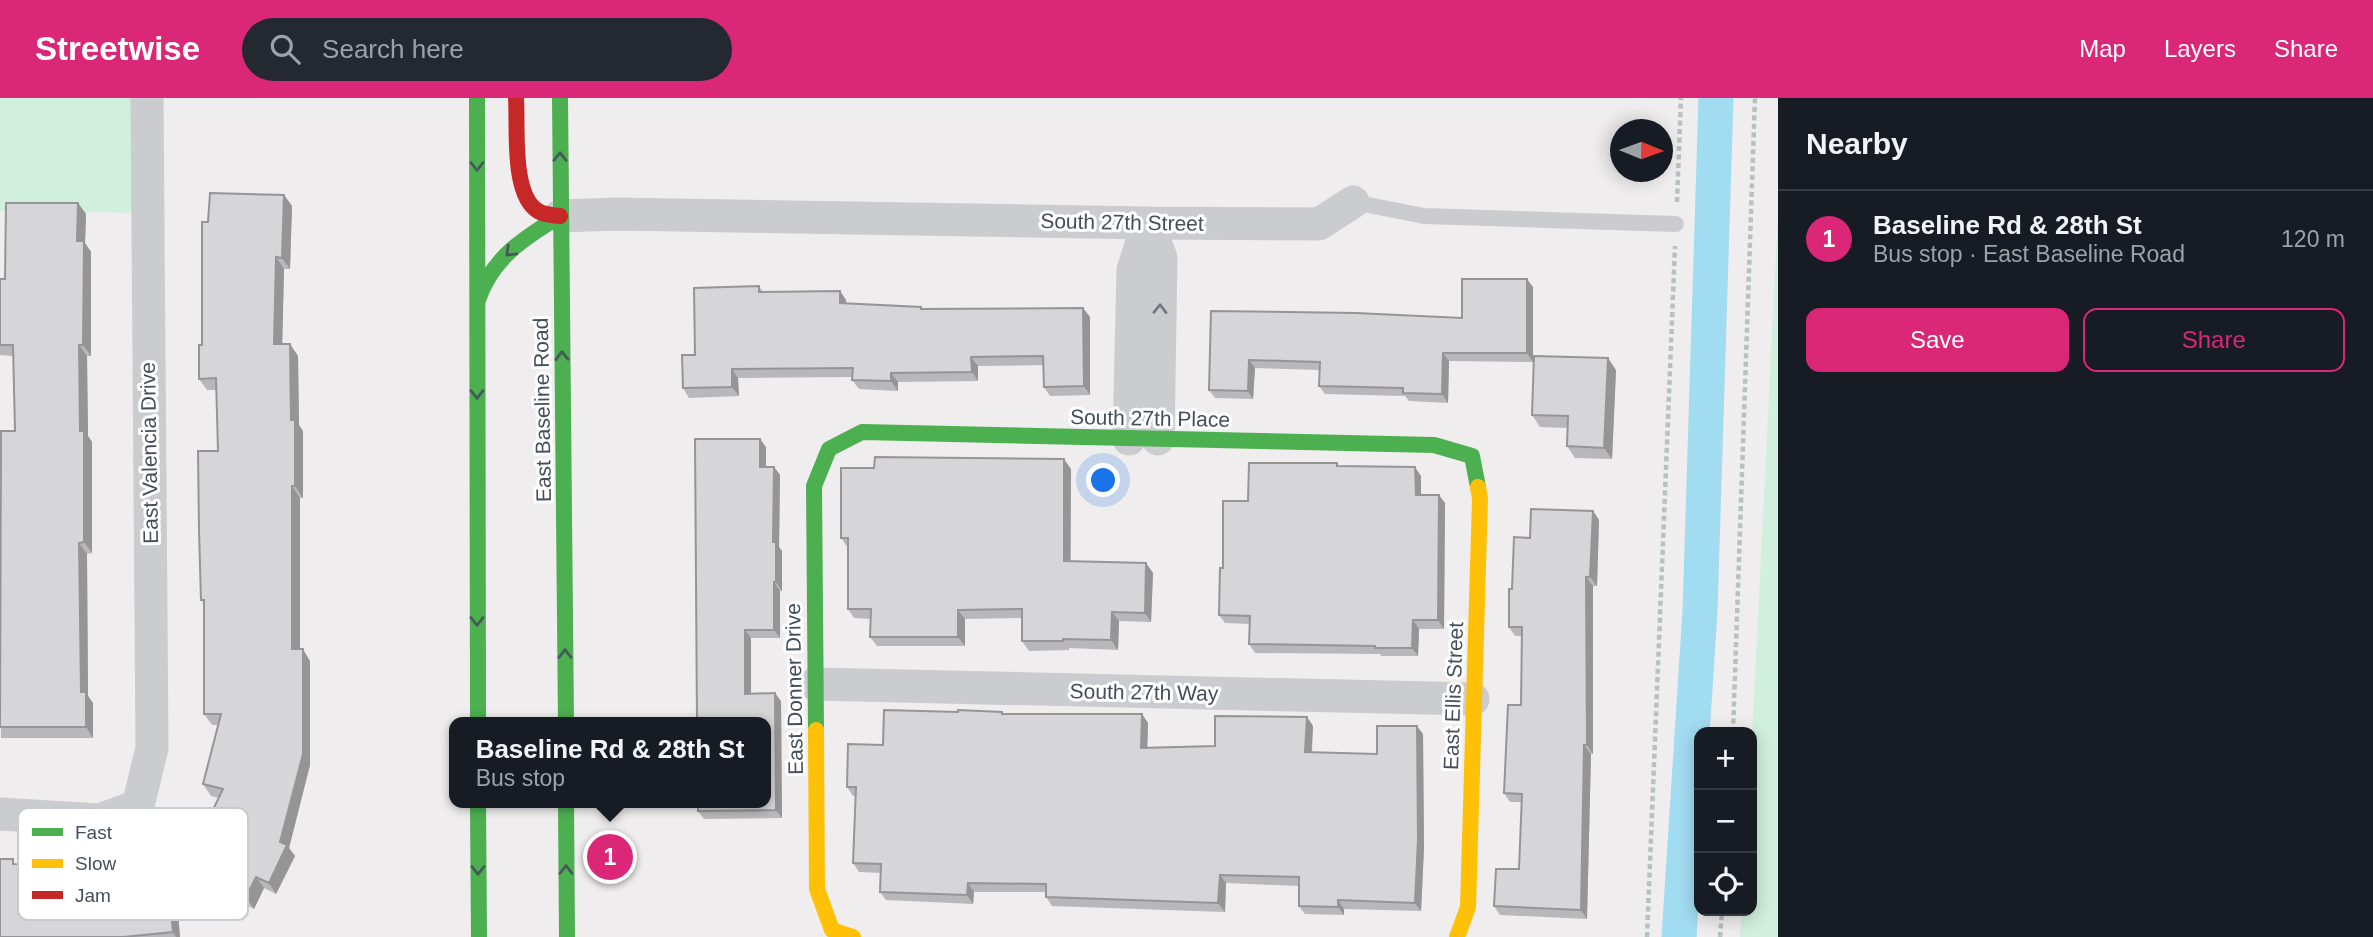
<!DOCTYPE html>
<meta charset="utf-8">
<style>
body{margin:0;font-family:Helvetica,sans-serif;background:#242831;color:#f1f3f6}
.controls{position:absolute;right:21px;bottom:21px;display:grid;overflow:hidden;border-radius:14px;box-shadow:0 4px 18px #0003}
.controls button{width:63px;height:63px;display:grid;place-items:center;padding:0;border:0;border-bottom:2px solid #363941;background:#171b24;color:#f1f3f6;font:35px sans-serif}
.compass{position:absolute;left:1610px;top:21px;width:63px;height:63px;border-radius:50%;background:#171b24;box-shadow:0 4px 18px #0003;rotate:91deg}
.you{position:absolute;left:1104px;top:383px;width:24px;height:24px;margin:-18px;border:5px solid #fff;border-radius:50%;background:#1a73e8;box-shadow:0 0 0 10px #1a73e833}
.badge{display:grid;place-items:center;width:46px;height:46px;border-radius:50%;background:#db2777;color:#fff;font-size:23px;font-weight:700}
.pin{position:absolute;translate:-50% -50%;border:4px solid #fff;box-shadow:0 2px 7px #0006}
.popup{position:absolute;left:449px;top:619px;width:322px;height:91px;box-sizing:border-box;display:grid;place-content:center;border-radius:14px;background:#171b24;filter:drop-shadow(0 2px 5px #0005);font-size:23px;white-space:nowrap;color:#9ea1a6}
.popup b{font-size:26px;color:#f1f3f6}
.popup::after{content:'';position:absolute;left:50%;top:100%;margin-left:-14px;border:14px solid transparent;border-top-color:#171b24}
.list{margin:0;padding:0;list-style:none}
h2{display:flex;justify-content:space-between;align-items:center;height:91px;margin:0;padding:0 28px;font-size:30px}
h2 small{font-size:23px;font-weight:400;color:#9ea1a6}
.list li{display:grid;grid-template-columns:46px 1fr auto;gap:21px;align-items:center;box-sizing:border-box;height:98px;padding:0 28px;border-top:2px solid #363941}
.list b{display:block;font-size:26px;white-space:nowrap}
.list p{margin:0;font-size:23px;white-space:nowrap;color:#9ea1a6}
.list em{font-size:23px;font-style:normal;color:#9ea1a6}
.actions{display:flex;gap:14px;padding:21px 28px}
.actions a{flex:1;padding:16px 0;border:2px solid #db2777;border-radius:14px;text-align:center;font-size:24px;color:#db2777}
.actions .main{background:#db2777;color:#fff}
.icon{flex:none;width:38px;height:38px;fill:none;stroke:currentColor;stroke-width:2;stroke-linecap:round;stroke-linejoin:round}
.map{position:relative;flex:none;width:1778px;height:839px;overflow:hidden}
header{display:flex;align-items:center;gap:42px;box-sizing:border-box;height:98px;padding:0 35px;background:#db2777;color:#fff}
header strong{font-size:33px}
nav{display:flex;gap:38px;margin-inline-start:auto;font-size:24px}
.search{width:490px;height:63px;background:#242831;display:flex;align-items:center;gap:18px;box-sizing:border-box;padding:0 24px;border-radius:38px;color:#9ea1a6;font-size:26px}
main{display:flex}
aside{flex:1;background:#171b24}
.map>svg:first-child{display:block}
</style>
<header>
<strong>Streetwise</strong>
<div class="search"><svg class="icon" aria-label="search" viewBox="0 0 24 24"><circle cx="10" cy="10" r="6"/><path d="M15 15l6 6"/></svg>Search here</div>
<nav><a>Map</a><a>Layers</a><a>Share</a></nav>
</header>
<main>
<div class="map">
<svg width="1778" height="839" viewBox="0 0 1778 839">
<rect width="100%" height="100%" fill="#efeded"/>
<path fill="#d0efdd" d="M0 0H147L146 115 0 113Z
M1778 115V839H1740L1742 813H1752V641Z"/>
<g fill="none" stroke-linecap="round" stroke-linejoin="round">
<path stroke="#a2dcf0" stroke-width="35" d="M1679 839 1700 513 1716 0"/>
<path stroke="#b5c2bf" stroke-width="4.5" stroke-dasharray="5 3.5" stroke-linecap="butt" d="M1677 104 1681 0
M1733 634 1755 0
M1647 839 1675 148
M1720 839 1722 813"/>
<path stroke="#cacccf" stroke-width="16" d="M1353 104 1424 118 1676 126"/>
<path stroke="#cacccf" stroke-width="33" d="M560 118 617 116 1148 125 1319 126 1353 104
M1148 125 1161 160 1158 341
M1129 341 1133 172 1148 125
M815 586 1473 601
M0 716 99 722 138 708 152 650 147 0"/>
<path stroke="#4caf50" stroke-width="16" d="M477 0 478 624
M560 0 566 624
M478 202C492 160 524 140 560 118
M816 632 814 388 829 351 862 334 1434 347 1472 358 1478 389
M478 705 479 839
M566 705 567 839"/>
<path stroke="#ffc107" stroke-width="16" d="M816 632 817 791 832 832 853 839
M1457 839 1468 809 1480 401 1478 389"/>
<path stroke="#c62828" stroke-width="16" d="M516 0C518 28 511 97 538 113 544 117 553 117 560 118"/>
</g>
<path fill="#b8b7b9" d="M284 97 292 108 290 171H284L282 246H290L298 258 299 327 303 333V400H300V551L310 563V667L289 750 295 758 276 796 264 790 254 811 182 776 174 765 197 745 219 700 211 698 203 686 218 627H212L204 616V506L201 502 218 353 217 292H207L199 281 208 124Z
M78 105 86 116 85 145 91 154V258H87L88 338 92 344V455L87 456 88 598 93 605V640H1L0 351 15 333 13 258 0 257V181H5Z
M759 188 763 194 840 193 846 202V206L921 209 922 211 1083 210 1090 219V297L1050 298 1044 289V267L978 268V283L898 284V293L859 291 852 282V279L738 280 739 298 689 300 683 290 695 257Z
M1533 189V264L1449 263 1448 305 1409 303 1405 298 1325 296 1319 288 1320 272 1255 270 1253 301 1215 300 1209 292 1211 213 1462 220Z
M1616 272 1612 361 1575 360 1567 348 1568 330 1540 329 1532 317Z
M766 349V369H774L780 377 779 449 782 453V493H780V540H751V595L781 603 782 720 704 721 698 713 697 624Z
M1337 365 1339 368 1421 378V397L1445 405 1444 531H1419L1418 558H1381L1380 556 1255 555 1249 546 1250 526 1225 525 1219 517 1223 470 1248 403Z
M1071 371V463L1146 465 1153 475 1151 524 1119 523 1118 552 1069 550V552L1029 553 1022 543V520L965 521V548H877L870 539 871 521 854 520 848 511V450L841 440Z
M1593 413 1599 422 1597 488H1593V656H1591L1587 821 1500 817 1494 808 1519 771 1522 704H1510L1504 695 1521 607 1522 538H1515L1509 529 1512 491 1530 440Z
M958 614H1002L1004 616H1142L1148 625 1147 649 1215 648 1307 619 1313 628 1312 654 1377 656 1423 636 1424 750 1421 813 1344 811V817L1305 816 1299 808V788L1226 785 1225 814 1052 808 1046 799V794H974L973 806 886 802 880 794 881 775 859 774 853 765 856 698H853L847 689 883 647Z
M17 766 89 768 96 777 167 771 175 781 180 839H0Z"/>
<path fill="#969596" d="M284 97 292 108 290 171 282 160Z
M78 105 86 116 85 145 91 154V258L83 247 77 143Z
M276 159 284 171 282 258 274 246Z
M1527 181 1533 189V264L1527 255Z
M840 193 846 202 847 215 840 205Z
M1083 210 1090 219V297L1084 288Z
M290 246 298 258 299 327 303 333V400L295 388 291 322Z
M79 247 87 258 88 338 92 344V455L84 444 80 333Z
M1443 255 1449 263 1448 305 1442 296Z
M971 259 978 268V283L972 274Z
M1608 260 1616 272 1612 361 1604 350Z
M1249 262 1255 270 1253 301 1248 293Z
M732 271 738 280 739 298 732 289Z
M891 275 898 284V293L891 283Z
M760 341 766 349V377L760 369Z
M1064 361 1071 371 1070 472 1064 463Z
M774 369 780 377 779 449 782 453V493L776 484 773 444Z
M1415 369 1421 378V405L1416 397Z
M292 388 300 400V563L292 551Z
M1439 397 1445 405 1444 531 1438 522Z
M1593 413 1599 422 1597 488 1590 479Z
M79 445 87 456 88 598 93 605V640L86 629 81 594Z
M1146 465 1153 475 1151 524 1145 515Z
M1586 479 1593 488V656L1587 647Z
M774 484 780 493V540L774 532Z
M958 512 965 521V548L958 539Z
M1112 514 1119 523 1118 552 1111 542Z
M1413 522 1419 531 1418 558 1412 550Z
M745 532 751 540V604L745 596Z
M303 551 310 563V667L289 750 295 758 276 796 269 785 280 744Z
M775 595 781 603 782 720 776 712Z
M1142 616 1148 625 1147 658 1141 650Z
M1307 619 1313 628 1311 662 1305 654Z
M1417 628 1423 636 1424 750 1421 813 1415 805Z
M1584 647 1591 656 1587 821 1581 812Z
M89 768 96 778H89Z
M167 771 175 781 180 839H176L173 834Z
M1220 777 1226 785 1225 814 1218 805Z
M256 779 264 790 254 811 246 799Z
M968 785 974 794 973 806 967 797Z
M1338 802 1344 811V817L1338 809Z"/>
<path fill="#d6d5d7" stroke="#969596" stroke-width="2" d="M210 95 284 97 282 160 276 159 274 246H290L291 322H295V388H292V551H303V656L280 744 287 747 269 785 256 779 246 799 174 765 186 740 197 745 223 691 203 686 221 616H204V502H201L199 432 198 353H218L216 280 199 281V247H202V124H208Z
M6 105H78L77 143H84L83 247H79L80 333H84V444L79 445 81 594H86V629H0L1 333H15L13 247H0V181H5Z
M1462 181H1527V255H1443L1442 296 1403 295V290L1319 288 1320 264 1249 262 1248 293 1209 292 1211 213 1356 215 1462 220Z
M759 188V194L840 193V205L921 209V211L1083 210 1084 288 1044 289 1043 258 971 259 972 274 891 275V283L852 282 853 270 732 271V289L683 290 682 257H695L694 190Z
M1534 258 1608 260 1604 350 1567 348 1568 318 1532 317Z
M695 341H760V369H774L773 444H776V484H774V532H745V596L775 595 776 712 698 713V705H766V624H697Z
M875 359 1064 361V463L1146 465 1145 515 1112 514 1111 542 1063 541V543H1022V511L958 512V539H870L871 511H848V440H841V370H874Z
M1249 365H1337V368L1415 369 1416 397H1439L1438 522H1413L1412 550H1375V548L1249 546 1250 518 1219 517 1220 470H1223V403H1248Z
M1531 411 1593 413 1590 479H1586L1587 647H1584L1581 812 1494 808 1496 771H1519L1522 696 1504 695 1508 607H1521L1522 529H1509V491H1512L1514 439 1530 440Z
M884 612 958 614V612L1002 614V616H1142L1141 650 1215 648V618L1307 619 1305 654 1377 656V628H1417L1418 741 1415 805 1338 802V809L1299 808V779L1220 777 1218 805 1046 799V786L968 785 967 797 880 794 881 766 853 765 856 689H847L848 646 883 647Z
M0 761H13V766L89 768V778L167 771 173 834 123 839H0Z"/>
<defs><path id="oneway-chevron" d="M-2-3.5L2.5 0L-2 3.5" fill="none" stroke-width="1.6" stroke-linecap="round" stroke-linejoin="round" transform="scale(1.75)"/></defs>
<g stroke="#45595a">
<use href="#oneway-chevron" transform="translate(560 59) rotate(-90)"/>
<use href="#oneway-chevron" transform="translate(477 68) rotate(90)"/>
<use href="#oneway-chevron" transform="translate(510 154) rotate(136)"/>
<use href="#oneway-chevron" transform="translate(562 258) rotate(-91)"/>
<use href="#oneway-chevron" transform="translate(477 296) rotate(90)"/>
<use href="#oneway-chevron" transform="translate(477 523) rotate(90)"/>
<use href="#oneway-chevron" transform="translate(565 556) rotate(-90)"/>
<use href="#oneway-chevron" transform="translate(478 772) rotate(90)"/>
<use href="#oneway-chevron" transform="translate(566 772) rotate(-90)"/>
</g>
<use stroke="#737b84" href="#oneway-chevron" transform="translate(1160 211) rotate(-89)"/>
<g text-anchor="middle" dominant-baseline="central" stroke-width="6" stroke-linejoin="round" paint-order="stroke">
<g font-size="21" fill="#444f5b" stroke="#fff">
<text transform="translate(1122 124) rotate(1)">South 27th Street</text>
<text transform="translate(542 312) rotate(-91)">East Baseline Road</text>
<text transform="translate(1150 320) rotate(1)">South 27th Place</text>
<text transform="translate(149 355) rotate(-91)">East Valencia Drive</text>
<text transform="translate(794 591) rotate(-91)">East Donner Drive</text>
<text transform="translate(1144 594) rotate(1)">South 27th Way</text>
<text transform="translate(1453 598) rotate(-88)">East Ellis Street</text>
</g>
</g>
<rect x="18" y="710" width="230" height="112" rx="10" fill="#fff" stroke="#c7cace" stroke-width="2"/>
<rect x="32" y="730" width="31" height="8" fill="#4caf50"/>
<rect x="32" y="761" width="31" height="9" fill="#ffc107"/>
<rect x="32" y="793" width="31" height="8" fill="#c62828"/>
<g font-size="19" fill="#444f5b">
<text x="75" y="741">Fast</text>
<text x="75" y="772">Slow</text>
<text x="75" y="804">Jam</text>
</g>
</svg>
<div class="controls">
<button>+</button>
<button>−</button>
<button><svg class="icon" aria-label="locate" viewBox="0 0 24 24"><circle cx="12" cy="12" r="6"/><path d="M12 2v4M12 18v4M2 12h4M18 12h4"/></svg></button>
</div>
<svg class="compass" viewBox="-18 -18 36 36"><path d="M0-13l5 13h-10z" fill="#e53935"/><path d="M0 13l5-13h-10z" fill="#9ea1a6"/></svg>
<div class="you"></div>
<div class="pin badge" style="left:610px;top:759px">1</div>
<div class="popup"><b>Baseline Rd &amp; 28th St</b>Bus stop</div>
</div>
<aside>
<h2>Nearby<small></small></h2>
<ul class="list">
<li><span class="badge">1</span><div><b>Baseline Rd &amp; 28th St</b><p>Bus stop · East Baseline Road</p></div><em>120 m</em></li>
</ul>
<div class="actions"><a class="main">Save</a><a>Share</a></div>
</aside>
</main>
